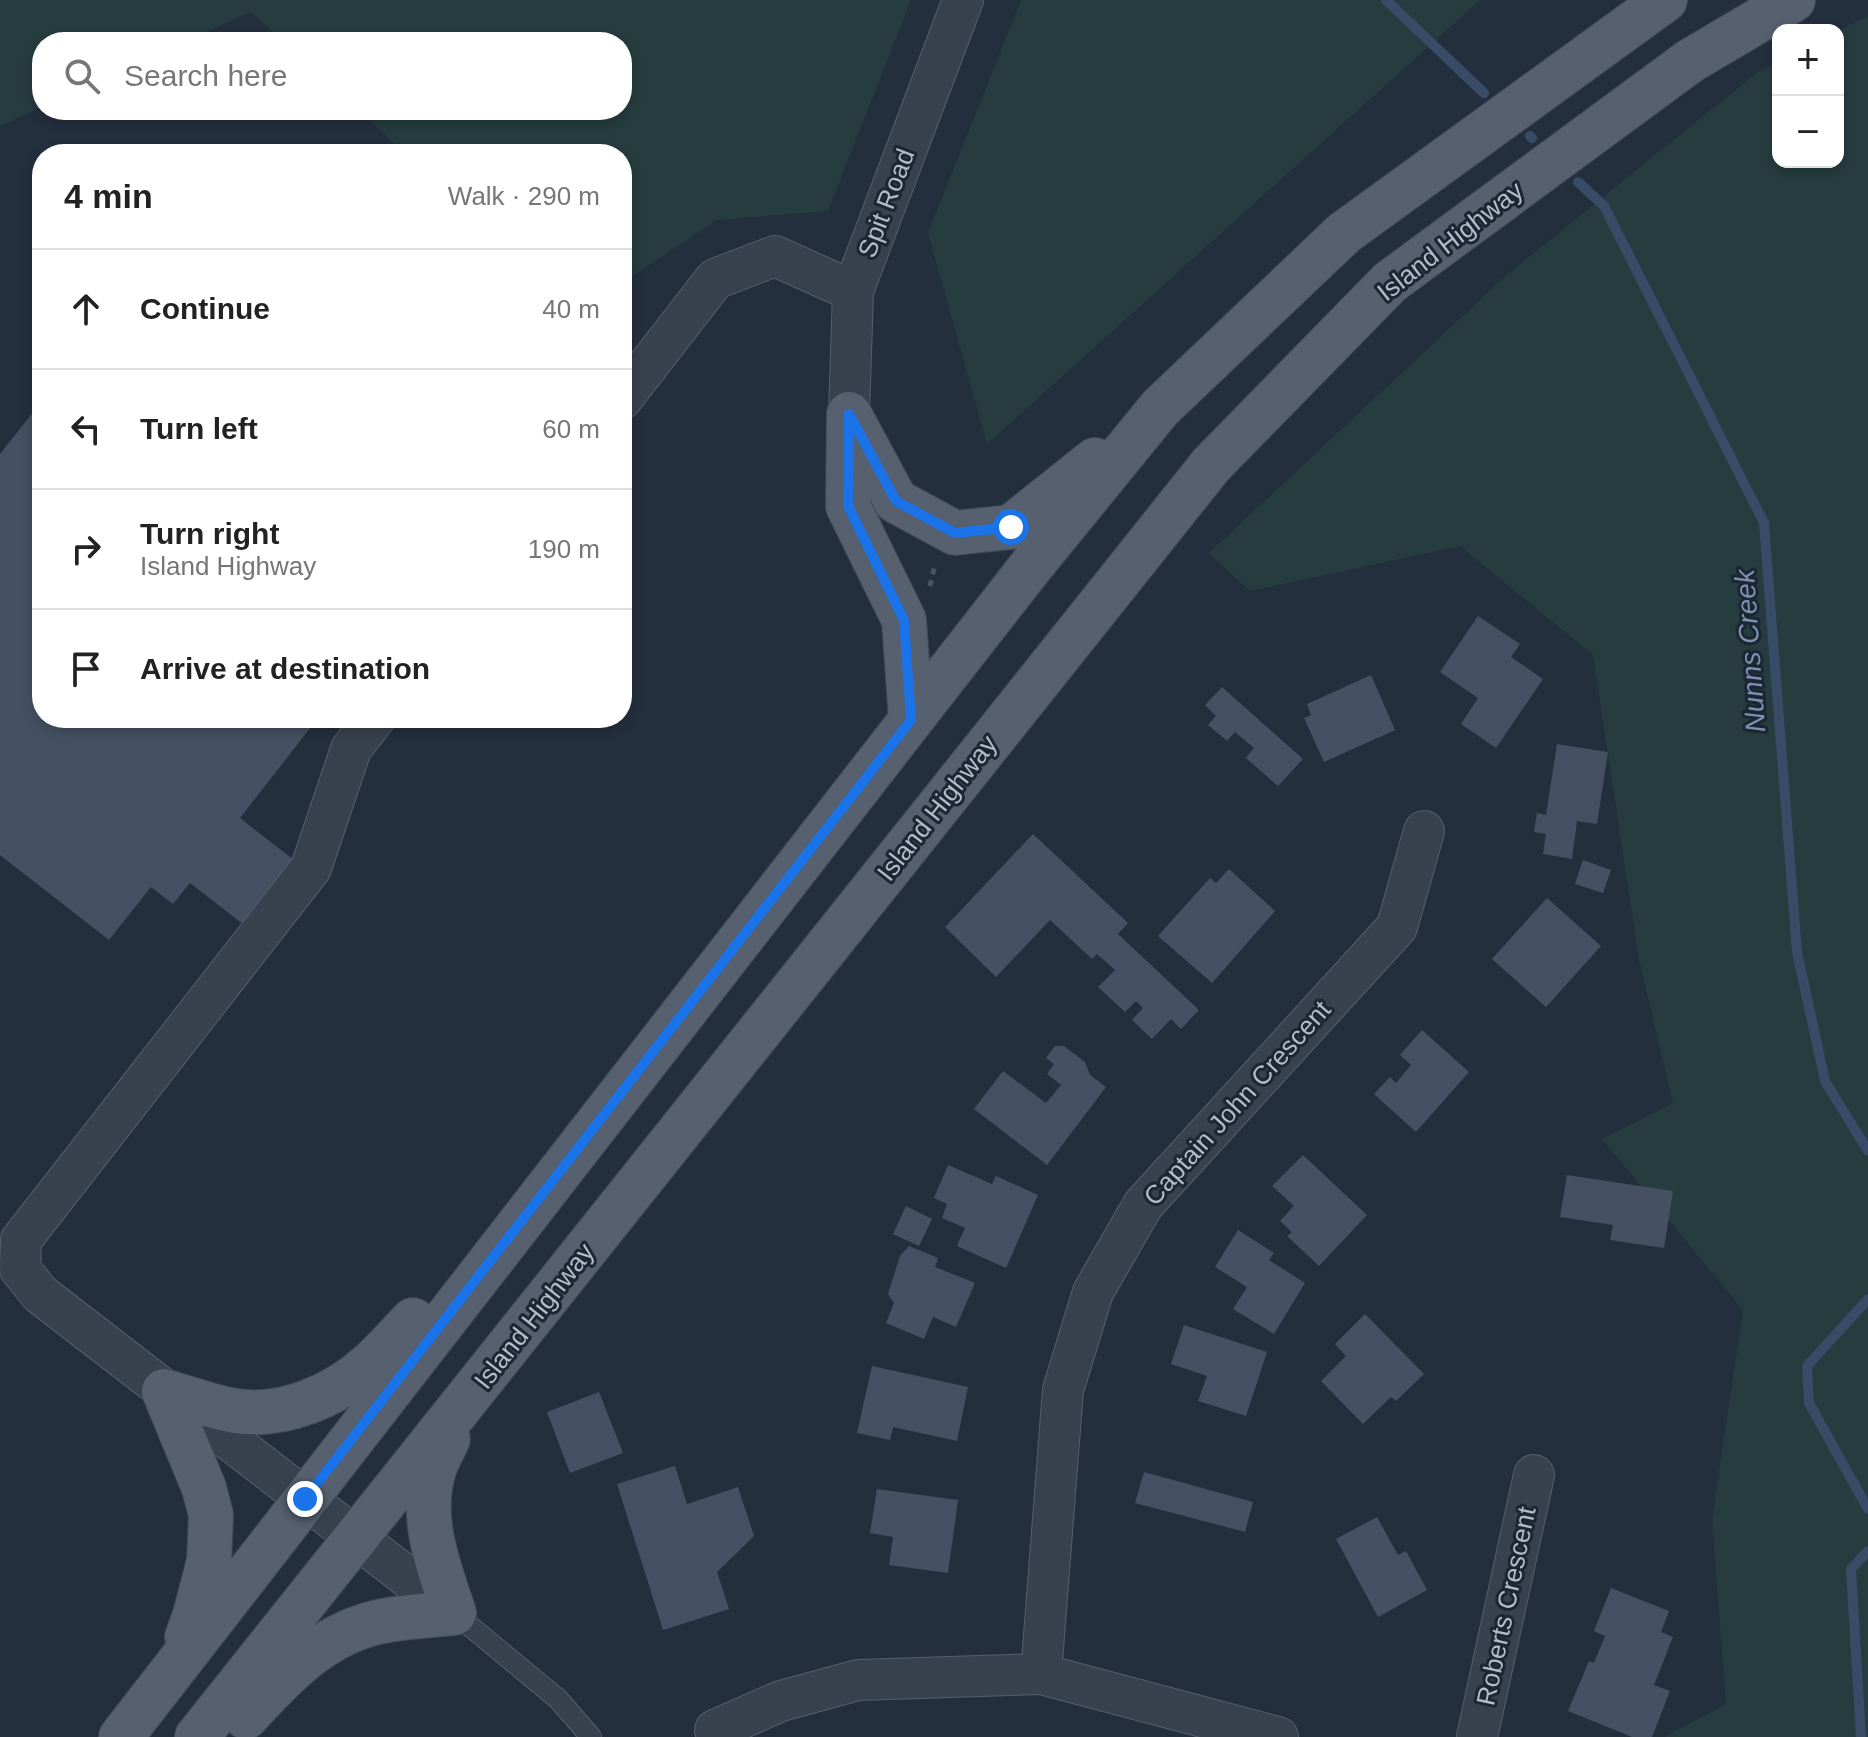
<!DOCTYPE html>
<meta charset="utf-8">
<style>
body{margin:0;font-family:Arial,sans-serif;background:#f6f6f6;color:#222}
.controls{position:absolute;right:24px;top:24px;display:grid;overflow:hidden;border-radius:16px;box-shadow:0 4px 12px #0003}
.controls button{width:72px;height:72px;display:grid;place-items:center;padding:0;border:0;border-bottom:2px solid #e0e0e0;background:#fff;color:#222;font:40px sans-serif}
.stop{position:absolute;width:24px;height:24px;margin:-18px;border:6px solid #1a73e8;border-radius:50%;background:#fff}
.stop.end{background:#1a73e8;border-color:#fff;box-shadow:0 2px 8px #0008}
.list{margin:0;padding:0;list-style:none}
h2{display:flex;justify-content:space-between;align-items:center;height:104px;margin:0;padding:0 32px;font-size:34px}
h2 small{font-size:26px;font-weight:400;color:#767676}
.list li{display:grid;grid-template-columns:52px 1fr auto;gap:24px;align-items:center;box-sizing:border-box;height:120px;padding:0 32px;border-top:2px solid #e0e0e0}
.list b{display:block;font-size:30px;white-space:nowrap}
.list p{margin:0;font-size:26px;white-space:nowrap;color:#767676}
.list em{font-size:26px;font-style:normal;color:#767676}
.icon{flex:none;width:44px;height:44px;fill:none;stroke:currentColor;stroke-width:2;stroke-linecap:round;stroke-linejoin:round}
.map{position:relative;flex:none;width:1868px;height:1737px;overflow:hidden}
.search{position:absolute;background:#fff;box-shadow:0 4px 12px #0003;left:32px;top:32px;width:600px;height:88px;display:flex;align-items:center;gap:20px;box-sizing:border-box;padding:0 28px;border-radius:32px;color:#767676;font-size:30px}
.panel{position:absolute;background:#fff;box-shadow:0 4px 12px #0003;left:32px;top:144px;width:600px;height:584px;border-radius:32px}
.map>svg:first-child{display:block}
</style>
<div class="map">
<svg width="1868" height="1737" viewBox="0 0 1868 1737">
<rect width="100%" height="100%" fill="#242f3e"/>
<path fill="#263c3f" d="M0 0H911L828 211 717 220 622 283V154H406L358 110H622V42H284L251 12 185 42H42V107L0 126Z
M1021 0H1480L987 444 928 233Z
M1868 16V1737H1664L1726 1704 1712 1520 1743 1310 1602 1139 1673 1103 1639 960 1593 655 1460 546 1250 591 1209 553 1509 273 1758 72 1778 62V162H1838V31Z"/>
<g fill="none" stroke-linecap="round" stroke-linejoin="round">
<path stroke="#394c67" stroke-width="10" d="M1386 0 1484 93
M1530 136 1532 138
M1578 182 1604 206 1764 523 1797 952 1825 1081 1868 1151
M1868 1299 1807 1366 1809 1403 1868 1509
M1861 1737 1851 1569 1868 1551"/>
</g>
<path fill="#455162" d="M42 401V718H318L240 818 294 860 243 924 190 883 173 904 151 887 109 940 0 855V454Z
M1478 616 1520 644 1511 657 1543 679 1496 748 1461 724 1478 698 1440 672Z
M1371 675 1395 730 1324 762 1304 718 1311 715 1307 704Z
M1222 687 1303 759 1278 786 1246 758 1254 748 1235 732 1227 741 1208 725 1216 716 1205 705Z
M1557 744 1608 752 1597 824 1577 821 1572 859 1543 854 1546 834 1534 832 1537 813 1546 815Z
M1033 834 1128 923 1118 934 1199 1010 1181 1029 1171 1019 1152 1039 1132 1020 1143 1008 1136 1001 1125 1012 1098 987 1115 970 1097 954 1092 959 1050 920 996 977 945 927Z
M1583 860 1611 870 1603 893 1575 884Z
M1229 869 1275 911 1212 983 1158 936 1210 878 1216 883Z
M1547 898 1601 946 1546 1007 1492 959Z
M1422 1030 1469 1072 1416 1132 1374 1094 1390 1077 1396 1083 1411 1065 1400 1055Z
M1055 1046H1064L1085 1062 1090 1075 1106 1087 1047 1165 974 1109 1003 1071 1046 1103 1061 1085 1047 1074 1054 1064 1046 1058Z
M1303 1155 1367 1215 1319 1266 1287 1236 1292 1232 1280 1221 1294 1206 1272 1186Z
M948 1165 992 1184 996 1176 1038 1195 1006 1268 957 1246 965 1228 942 1218 947 1204 934 1198Z
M1567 1175 1673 1191 1664 1248 1610 1240 1613 1225 1560 1217Z
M906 1206 932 1219 919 1246 893 1234Z
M1238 1230 1274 1253 1269 1260 1305 1283 1274 1334 1233 1309 1247 1287 1215 1267Z
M909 1246 938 1258 935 1267 975 1283 956 1327 933 1317 924 1339 886 1323 894 1303 888 1294 900 1256Z
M1365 1314 1424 1374 1396 1401 1391 1397 1363 1424 1321 1381 1346 1356 1335 1344Z
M1184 1325 1267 1352 1246 1416 1198 1401 1207 1376 1171 1364Z
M872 1366 968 1387 957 1441 893 1427 890 1440 857 1433Z
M599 1392 623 1453 570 1473 547 1412Z
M675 1466 687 1504 738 1487 754 1536 717 1572 729 1609 663 1630 617 1484Z
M1144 1472 1253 1502 1245 1532 1135 1503Z
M877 1489 958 1500 948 1573 889 1565 893 1537 870 1533Z
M1377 1517 1398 1555 1406 1551 1427 1590 1378 1617 1336 1539Z
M1611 1588 1669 1611 1661 1632 1673 1637 1654 1685 1670 1691 1652 1737H1632L1568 1711 1589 1661 1594 1663 1605 1636 1594 1631Z"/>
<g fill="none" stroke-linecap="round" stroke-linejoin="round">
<defs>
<path id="service" d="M454 1613 558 1699 591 1737"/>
<path id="minor" d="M622 399 715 279 775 256 853 291
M849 414 853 291 963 0
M375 718 351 749 311 868 21 1240 20 1269 40 1294 454 1613
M1041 1674 1063 1390 1093 1292 1143 1205 1397 927 1424 831
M715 1730 781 1701 858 1680 1041 1674 1278 1737
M1477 1737 1534 1475"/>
<path id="primary" d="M849 414 896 501 955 533 1011 527 1095 460
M849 416 848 506 904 620 911 720
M164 1391C188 1398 212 1407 236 1411 283 1418 335 1396 370 1364 386 1350 399 1334 413 1320
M164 1391 204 1488 211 1515 209 1561 195 1615 187 1637
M246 1717C283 1677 319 1637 374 1623 400 1616 428 1616 454 1613 439 1568 420 1521 433 1473 436 1461 443 1450 448 1439
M121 1737 911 720 1028 570 1160 408 1344 233 1665 0
M197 1737 1211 465 1390 282 1690 61 1793 0"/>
</defs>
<use href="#service" stroke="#565f6c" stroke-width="22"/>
<use href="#minor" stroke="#565f6c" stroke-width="42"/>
<use href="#primary" stroke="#414a57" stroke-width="46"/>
<path stroke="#44595c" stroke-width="5" stroke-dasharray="6 6" stroke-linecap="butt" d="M930 586 935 564"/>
<use href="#service" stroke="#38414e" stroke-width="20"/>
<use href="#minor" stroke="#38414e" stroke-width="40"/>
<use href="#primary" stroke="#56606e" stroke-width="44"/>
</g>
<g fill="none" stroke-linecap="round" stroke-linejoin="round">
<path stroke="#1a73e8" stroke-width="10" d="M305 1499 911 720 904 620 848 506 849 414 896 501 955 533 1011 527"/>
</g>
<g text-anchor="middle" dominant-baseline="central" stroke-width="6" stroke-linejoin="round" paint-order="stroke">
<g font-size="26" fill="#b4bcc9" stroke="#1d2633">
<text transform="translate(886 203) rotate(-69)">Spit Road</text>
<text transform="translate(1450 241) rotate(-38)">Island Highway</text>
<text transform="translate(937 808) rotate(-52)">Island Highway</text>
<text transform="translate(1237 1103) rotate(-48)">Captain John Crescent</text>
<text transform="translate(534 1316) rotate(-52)">Island Highway</text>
<text transform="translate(1506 1606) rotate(-78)">Roberts Crescent</text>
</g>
<g font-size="28" font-style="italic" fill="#7c92b1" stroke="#1d2633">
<text transform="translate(1750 651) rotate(-94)">Nunns Creek</text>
</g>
</g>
</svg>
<div class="controls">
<button>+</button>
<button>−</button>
</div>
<div class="stop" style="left:1011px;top:527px"></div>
<div class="stop end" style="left:305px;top:1499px"></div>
<div class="search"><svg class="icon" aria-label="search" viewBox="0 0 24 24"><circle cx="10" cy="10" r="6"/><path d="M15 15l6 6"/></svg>Search here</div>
<section class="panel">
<h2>4 min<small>Walk · 290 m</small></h2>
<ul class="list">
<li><svg class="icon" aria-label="ahead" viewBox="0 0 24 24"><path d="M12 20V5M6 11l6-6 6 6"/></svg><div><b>Continue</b></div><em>40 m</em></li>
<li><svg class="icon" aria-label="left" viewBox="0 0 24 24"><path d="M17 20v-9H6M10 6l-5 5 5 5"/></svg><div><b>Turn left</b></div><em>60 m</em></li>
<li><svg class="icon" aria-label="right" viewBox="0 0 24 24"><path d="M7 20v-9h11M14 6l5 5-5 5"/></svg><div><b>Turn right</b><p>Island Highway</p></div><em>190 m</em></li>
<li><svg class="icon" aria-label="arrive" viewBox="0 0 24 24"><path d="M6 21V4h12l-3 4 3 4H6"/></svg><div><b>Arrive at destination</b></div></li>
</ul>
</section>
</div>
